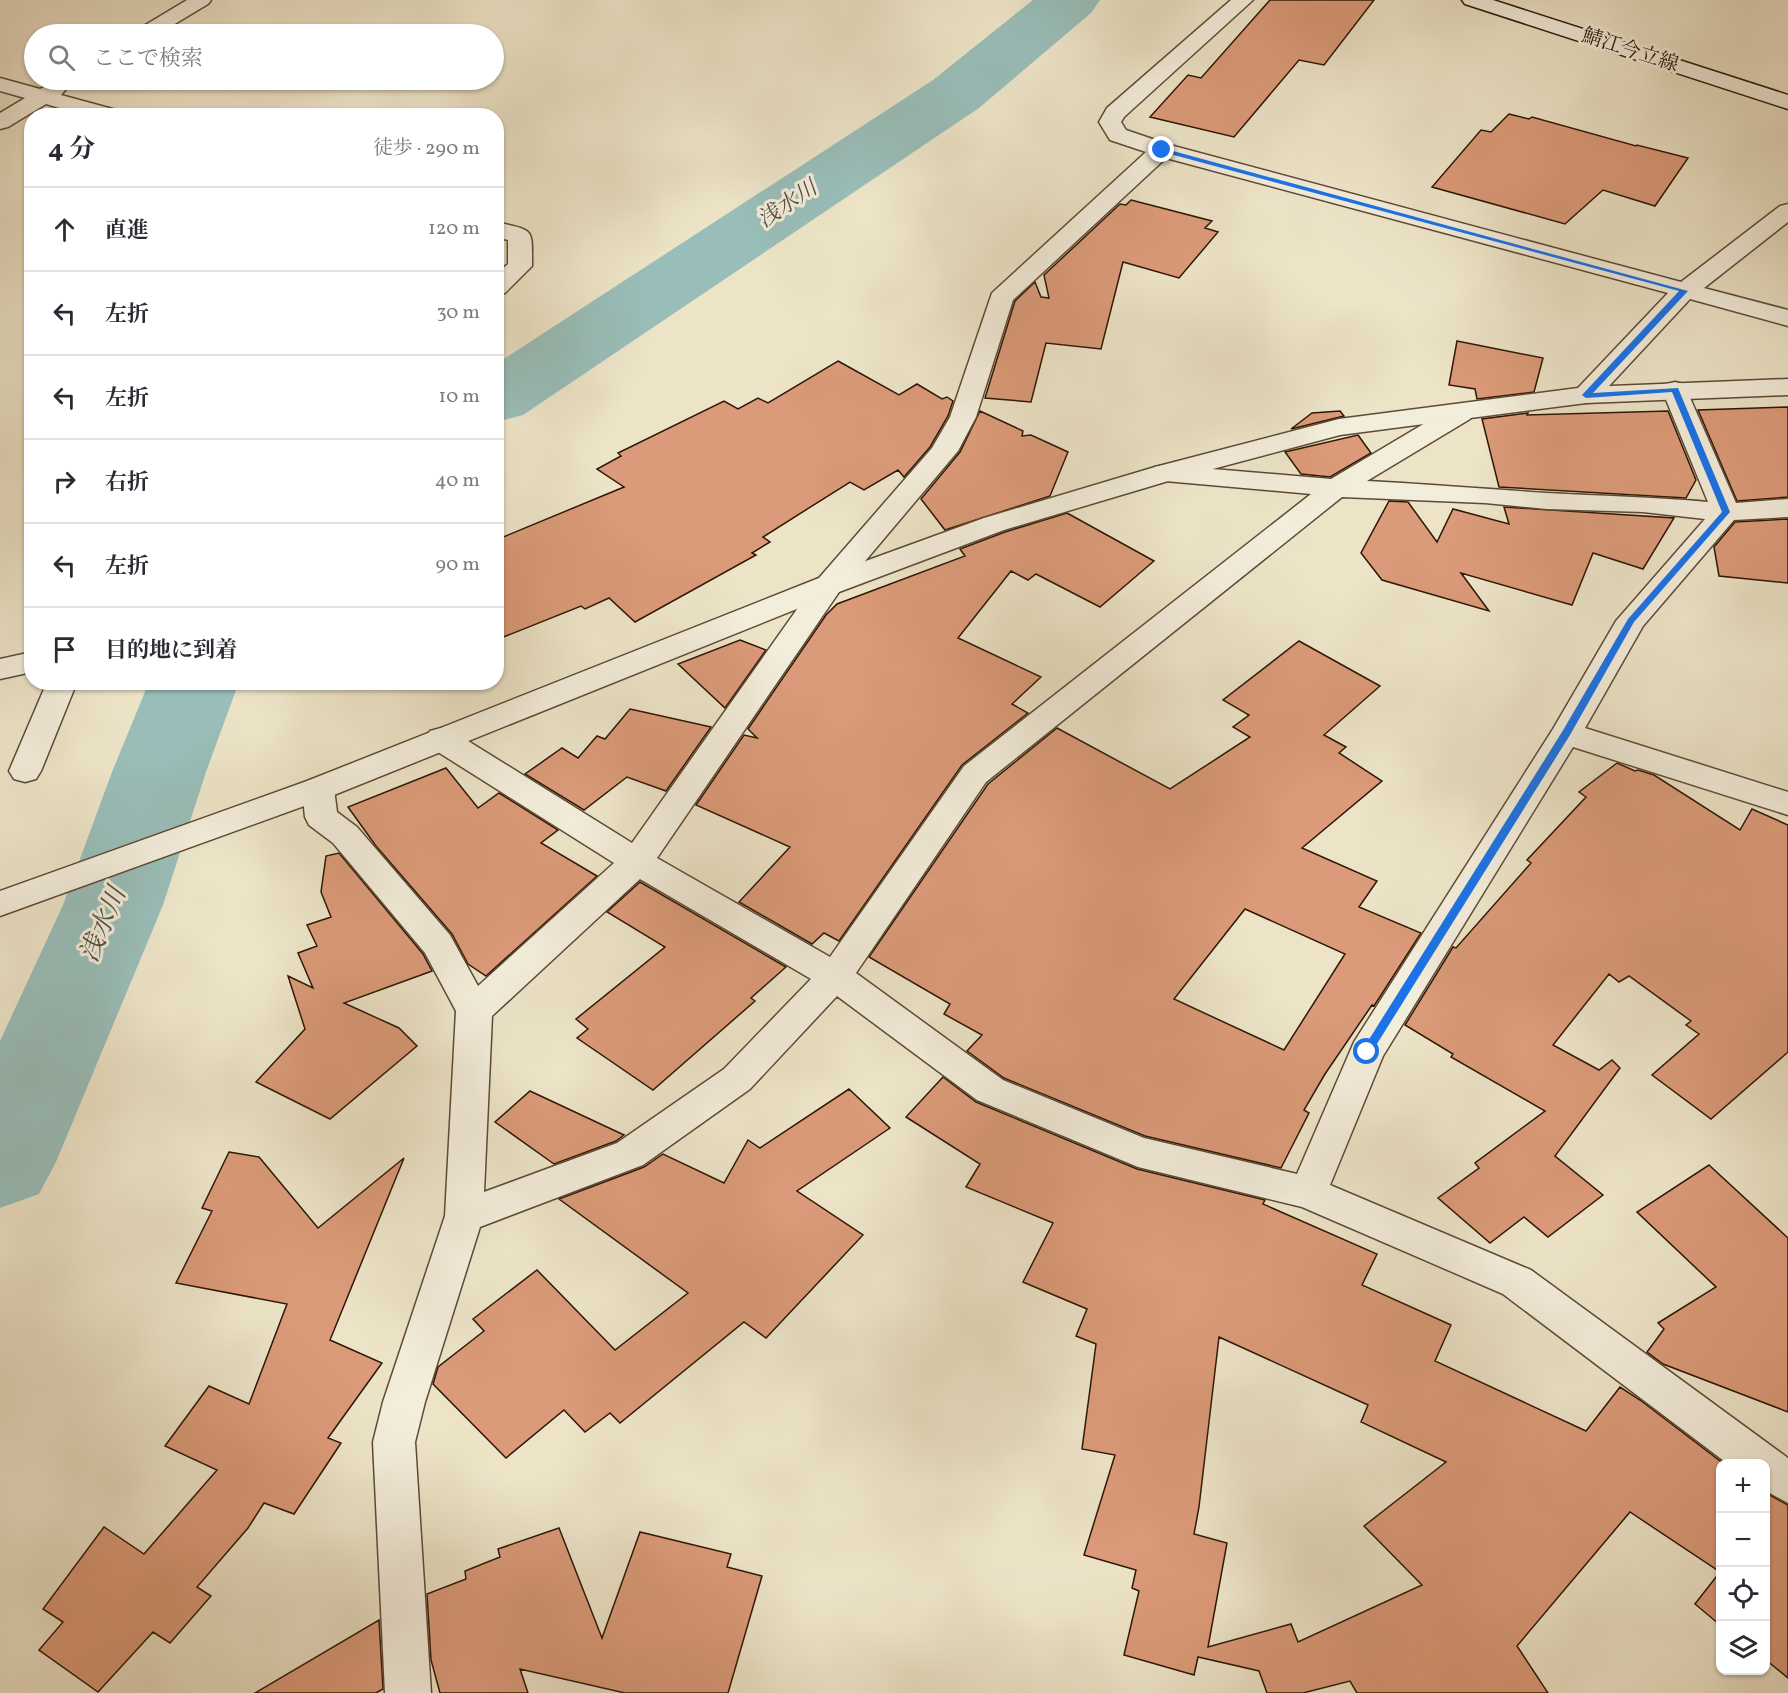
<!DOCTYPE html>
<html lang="ja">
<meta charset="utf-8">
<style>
body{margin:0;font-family:Vollkorn,"Noto Serif JP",serif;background:#f7f7f7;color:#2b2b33}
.controls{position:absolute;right:18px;bottom:18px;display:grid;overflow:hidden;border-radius:12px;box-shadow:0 2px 4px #0004}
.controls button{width:54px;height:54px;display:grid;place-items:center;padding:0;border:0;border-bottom:2px solid #e1e1e2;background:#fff;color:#2b2b33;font:30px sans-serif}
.stop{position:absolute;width:18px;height:18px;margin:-14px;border:4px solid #1a73e8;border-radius:50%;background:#fff}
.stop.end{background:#1a73e8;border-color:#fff;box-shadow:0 2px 6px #0008}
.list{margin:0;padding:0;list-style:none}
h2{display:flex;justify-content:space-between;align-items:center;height:78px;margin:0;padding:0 24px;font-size:26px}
h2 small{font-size:20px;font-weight:400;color:#7c7c81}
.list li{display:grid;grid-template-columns:39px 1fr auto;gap:18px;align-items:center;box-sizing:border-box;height:84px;padding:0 24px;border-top:2px solid #e1e1e2}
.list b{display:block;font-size:22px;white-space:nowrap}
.list em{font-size:20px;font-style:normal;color:#7c7c81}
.icon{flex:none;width:33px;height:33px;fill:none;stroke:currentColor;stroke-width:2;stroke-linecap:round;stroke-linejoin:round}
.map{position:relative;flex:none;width:1788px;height:1693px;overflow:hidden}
.search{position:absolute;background:#fff;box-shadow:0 2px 4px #0004;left:24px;top:24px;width:480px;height:66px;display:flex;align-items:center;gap:15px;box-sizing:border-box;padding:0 21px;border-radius:33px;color:#7c7c81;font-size:22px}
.panel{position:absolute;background:#fff;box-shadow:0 2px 4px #0004;left:24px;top:108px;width:480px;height:582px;border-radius:24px}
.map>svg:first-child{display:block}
</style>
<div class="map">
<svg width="1788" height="1693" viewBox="0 0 1788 1693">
<rect width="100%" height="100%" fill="#ede4c8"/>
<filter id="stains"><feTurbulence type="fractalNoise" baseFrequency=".00333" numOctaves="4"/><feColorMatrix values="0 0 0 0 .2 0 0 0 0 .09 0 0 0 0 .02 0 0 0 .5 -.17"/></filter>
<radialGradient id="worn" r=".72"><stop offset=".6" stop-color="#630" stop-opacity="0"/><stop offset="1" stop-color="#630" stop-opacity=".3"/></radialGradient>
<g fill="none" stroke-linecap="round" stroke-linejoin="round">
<path fill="#99beb9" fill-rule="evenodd" d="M1033 0H1100L1091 13 979 108 523 415 496 422V364L933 80Z
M149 682H239L206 772 163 905 56 1162 39 1194 0 1208V1041L63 905 112 772Z"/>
</g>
<path fill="#db9a79" stroke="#2d1704" stroke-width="1.5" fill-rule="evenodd" d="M1270 0H1374L1324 65 1299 60 1234 137 1150 117 1188 75 1201 78Z
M1509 114 1529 119 1532 117 1636 146 1637 145 1688 158 1655 206 1603 190 1565 224 1432 187 1481 130 1491 132Z
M1131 200 1212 221 1205 228 1218 232 1179 278 1123 262 1101 349 1046 343 1031 402 985 398 1015 301 1035 282 1041 297 1049 298 1044 275 1120 204 1126 205Z
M1457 341 1543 358 1534 392 1477 399 1475 389 1449 385Z
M838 361 899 395 917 384 942 399 947 397 953 401 948 416 930 447 904 477 898 470 864 490 850 482 763 537 770 542 752 553 756 555 635 622 609 598 585 609 581 606 496 640V540L624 487 597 469 621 456 618 453 724 401 738 409 758 398 768 403Z
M1788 407V497L1737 501 1698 410Z
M980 411 1023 431 1022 436 1031 435 1068 452 1050 496 945 530 921 499 960 452Z
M1340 411 1344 416 1291 429 1312 413Z
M1668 411 1696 480 1686 498 1499 487 1482 419 1528 413 1527 415Z
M1358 435 1371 453 1330 477 1301 474 1285 452Z
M1389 501 1408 502 1437 542 1453 509 1509 524 1504 507 1674 518 1643 569 1593 553 1572 605 1461 573 1489 611 1382 580 1361 553Z
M1067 513 1154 561 1100 607 1036 574 1028 580 1011 571 958 638 1041 677 1012 704 1028 713 962 765 839 941 824 933 812 944 739 902 790 847 696 805 744 735 757 738 748 729 826 615 837 604 965 556 960 549 1005 532Z
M1788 519V583L1719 576 1714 547 1735 522Z
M740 640 766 650 725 708 678 664Z
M1299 641 1380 686 1324 735 1346 747 1339 753 1382 781 1302 848 1377 881 1359 907 1421 933 1374 1006 1372 1005 1325 1074 1304 1110 1309 1113 1281 1168 1145 1136 1004 1078 967 1051 982 1035 944 1014 950 1004 869 957 988 784 1057 728 1170 789 1250 737 1233 727 1249 715 1223 700ZM1245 909 1345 954 1284 1050 1174 999Z
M630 709 711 727 666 791 627 777 584 810 525 774 562 748 578 758 597 736 605 739Z
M1617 763 1635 771 1638 770 1654 775 1740 830 1752 809 1788 825V1052L1711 1119 1652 1075 1699 1034 1686 1025 1691 1021 1629 976 1619 982 1609 974 1553 1045 1599 1070 1612 1060 1620 1068 1555 1156 1603 1195 1548 1237 1524 1217 1490 1243 1438 1198 1479 1168 1475 1163 1545 1111 1451 1057 1453 1054 1405 1025 1453 947 1456 948 1531 863 1527 860 1586 797 1579 792Z
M446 768 478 808 499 793 558 830 541 843 597 876 486 976 468 964 452 934 376 846 348 807Z
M339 853 423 954 432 971 344 1003 399 1028 417 1046 330 1119 256 1082 305 1029 288 976 313 988 298 953 317 946 307 925 331 917 321 892 326 856Z
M640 882 786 967 751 998 755 1001 653 1090 577 1038 588 1029 576 1019 665 947 607 912Z
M943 1077 976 1102 1137 1169 1265 1200 1263 1204 1377 1254 1362 1285 1451 1325 1435 1361 1586 1431 1620 1387 1640 1400 1724 1464H1720V1625L1695 1604 1720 1572 1630 1512 1517 1646 1548 1693H1357L1350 1681 1303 1693H1267L1259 1671 1198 1657 1194 1675 1124 1655 1139 1591 1132 1588 1136 1570 1084 1555 1115 1455 1082 1449 1096 1344 1076 1336 1087 1309 1023 1282 1053 1223 966 1187 980 1164 906 1117ZM1219 1337 1368 1405 1361 1422 1446 1462 1364 1526 1422 1585 1298 1642 1291 1624 1208 1647 1227 1543 1194 1534 1199 1507Z
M849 1089 890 1128 797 1191 863 1235 766 1338 744 1322 620 1423 610 1413 585 1432 564 1410 506 1458 433 1384 438 1367 484 1331 473 1319 537 1270 615 1350 688 1293 559 1199 644 1167 663 1154 724 1183 748 1140 760 1148Z
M530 1091 624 1135 616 1141 554 1164 495 1122Z
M229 1152 259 1157 318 1228 404 1158 330 1340 382 1363 328 1438 341 1443 294 1514 264 1503 248 1528 197 1587 211 1596 170 1643 153 1632 98 1692 39 1650 63 1622 43 1609 104 1527 144 1554 217 1470 165 1446 209 1386 249 1404 287 1304 176 1283 212 1211 202 1208Z
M1709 1165 1788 1238V1412L1663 1364 1647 1352 1664 1329 1658 1323 1716 1287 1637 1212Z
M1766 1493 1788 1505V1678L1766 1660Z
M559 1528 602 1638 640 1532 731 1554 727 1567 762 1576 728 1693H625L520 1669 528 1693H440L431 1660 427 1594 466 1579 465 1571 500 1557 498 1549Z
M379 1620 383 1689 376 1693H255Z"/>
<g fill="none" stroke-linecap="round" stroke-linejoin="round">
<defs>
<path id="minor" d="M187 0H211L208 4 158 34H134L137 30Z
M1231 0H1253L1124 117 1121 122 1126 130 1170 145 1681 282 1780 206 1788 204V222L1704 288 1788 310V326L1690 299 1595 401 1586 403 1577 401 1573 395 1577 389 1668 293 1166 158 1013 300 976 417 958 451 839 592 657 858 830 957 964 766 1311 494 1165 481 1155 479 1151 473 1155 467 1165 465 1331 479 1452 407 1461 405 1470 407 1474 413 1470 419 1367 481C1427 484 1487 489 1547 493 1600 496 1654 497 1708 502L1662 390 1666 384 1675 382 1684 384 1736 503 1788 499V517L1734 520 1643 626 1585 728 1788 792V815L1573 747 1383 1056 1330 1185 1531 1270 1788 1458V1503L1766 1491V1464H1728L1503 1294 1302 1207 1138 1167 977 1100 837 996 750 1089 643 1165 480 1227 425 1402 415 1442 431 1693H385L373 1442 383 1402 445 1216 456 1011 425 953 333 843 309 825 305 817 302 789 307 781 318 778 329 781 334 789 337 812 357 827 450 935 478 986 614 863 430 747 425 739 430 731 441 728 452 731 632 843 819 578 932 448 950 417 992 293 1146 152 1110 140 1099 122 1107 108ZM1342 497 1485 503 1547 509 1643 512 1705 519 1616 621 1553 729 1354 1042 1297 1174 1144 1138 1003 1080 856 973 986 782ZM640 879 811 979 724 1069 617 1143 484 1192 492 1016Z
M0 78 40 89 55 82 63 84 66 89 61 95 120 111 123 116H86L46 104 8 127 0 129V113L25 98 0 91Z
M496 222C535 231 532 227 532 266L505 293 496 295V274L508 264V240L496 237Z
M32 652V672L0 679V659Z
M47 682H77L41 771 36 779 25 782 14 779 9 771Z"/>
<path id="tertiary" d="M1788 379V395L1586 403 1340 435 1175 479 1004 530 839 592 329 797 0 916V891L307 781 819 578 984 518 1155 467 1339 419 1586 387Z"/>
<path id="secondary" d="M1462 0H1493L1788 95V109L1465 4Z"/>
</defs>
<use href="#minor" stroke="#5d4a35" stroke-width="3"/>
<use href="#tertiary" stroke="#5d4a35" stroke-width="3"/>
<use href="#secondary" stroke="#2d1704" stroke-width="3"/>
<use href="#minor" fill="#f3eddb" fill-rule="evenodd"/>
<use href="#tertiary" fill="#f3eddb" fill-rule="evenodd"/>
<use href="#secondary" fill="#f3eddb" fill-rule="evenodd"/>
</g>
<path fill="#1a73e8" d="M1162 148 1688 291 1593 393 1678 388 1730 512 1634 622 1570 735 1370 1055H1363V1049L1562 732 1628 619 1722 512 1672 392 1586 398 1582 395 1679 291 1159 151Z"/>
<g text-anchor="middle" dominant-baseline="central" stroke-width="6" stroke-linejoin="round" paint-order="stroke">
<g font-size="20" fill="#2d1704" stroke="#f3eddb">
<text transform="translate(1630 51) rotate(18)">鯖江今立線</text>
</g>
<g font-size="22" font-style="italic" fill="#535143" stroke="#f3eddb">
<text transform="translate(788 205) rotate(-34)">浅水川</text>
</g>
<g font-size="26" font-style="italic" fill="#535143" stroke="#f3eddb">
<text transform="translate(104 925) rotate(-67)">浅水川</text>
</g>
</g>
<rect width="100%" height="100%" filter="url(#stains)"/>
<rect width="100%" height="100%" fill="url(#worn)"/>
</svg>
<div class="controls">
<button>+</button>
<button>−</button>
<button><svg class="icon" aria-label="locate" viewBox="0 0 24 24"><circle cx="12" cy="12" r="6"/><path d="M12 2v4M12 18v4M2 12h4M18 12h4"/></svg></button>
<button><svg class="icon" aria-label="layers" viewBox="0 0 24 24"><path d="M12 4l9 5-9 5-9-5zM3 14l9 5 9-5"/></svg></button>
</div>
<div class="stop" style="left:1367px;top:1052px"></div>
<div class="stop end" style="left:1162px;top:150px"></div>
<div class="search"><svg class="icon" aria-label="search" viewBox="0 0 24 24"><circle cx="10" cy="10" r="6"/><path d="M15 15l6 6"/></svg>ここで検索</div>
<section class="panel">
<h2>4 分<small>徒歩 · 290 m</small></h2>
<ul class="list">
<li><svg class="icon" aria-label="ahead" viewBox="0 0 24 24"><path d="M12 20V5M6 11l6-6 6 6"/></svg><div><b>直進</b></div><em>120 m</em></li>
<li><svg class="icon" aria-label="left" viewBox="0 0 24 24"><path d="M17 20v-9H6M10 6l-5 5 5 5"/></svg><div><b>左折</b></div><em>30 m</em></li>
<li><svg class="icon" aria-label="left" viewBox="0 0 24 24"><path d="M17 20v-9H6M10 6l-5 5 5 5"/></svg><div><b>左折</b></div><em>10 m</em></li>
<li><svg class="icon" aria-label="right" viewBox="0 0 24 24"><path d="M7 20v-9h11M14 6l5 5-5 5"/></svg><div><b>右折</b></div><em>40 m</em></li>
<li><svg class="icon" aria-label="left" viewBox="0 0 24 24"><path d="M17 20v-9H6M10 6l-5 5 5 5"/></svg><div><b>左折</b></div><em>90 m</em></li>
<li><svg class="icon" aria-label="arrive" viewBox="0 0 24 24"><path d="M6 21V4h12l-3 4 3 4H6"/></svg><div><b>目的地に到着</b></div></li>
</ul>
</section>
</div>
